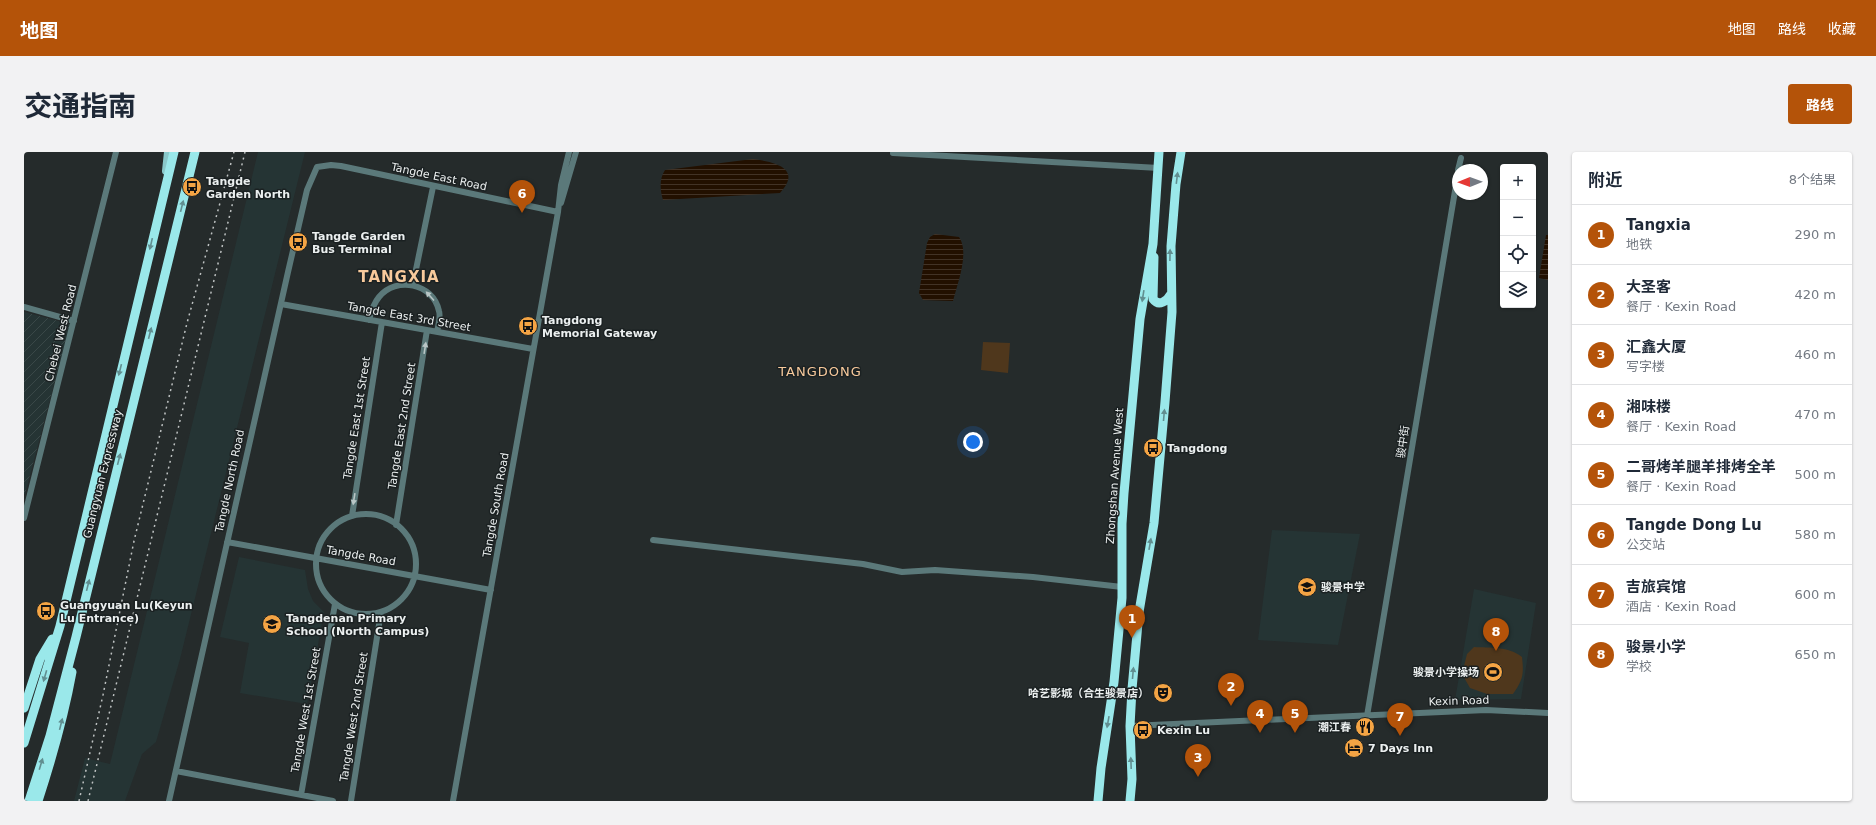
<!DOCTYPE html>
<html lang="zh">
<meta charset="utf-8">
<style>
body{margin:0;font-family:"DejaVu Sans","Noto Sans SC",sans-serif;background:#f2f2f3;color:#1f2937}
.controls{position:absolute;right:12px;top:12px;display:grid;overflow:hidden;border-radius:4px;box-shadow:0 1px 3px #0004}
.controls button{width:36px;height:36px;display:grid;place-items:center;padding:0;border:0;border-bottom:1px solid #e0e1e3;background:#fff;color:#1f2937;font:20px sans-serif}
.compass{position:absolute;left:1428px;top:12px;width:36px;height:36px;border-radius:50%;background:#fff;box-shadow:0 1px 3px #0004;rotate:269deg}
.you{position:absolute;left:949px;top:290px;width:14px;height:14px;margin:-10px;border:3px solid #fff;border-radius:50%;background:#1a73e8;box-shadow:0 0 0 6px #1a73e833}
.badge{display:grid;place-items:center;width:26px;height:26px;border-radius:50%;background:#b45309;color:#fff;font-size:13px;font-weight:700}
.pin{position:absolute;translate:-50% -33px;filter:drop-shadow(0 1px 2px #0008)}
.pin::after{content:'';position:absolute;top:21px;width:14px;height:12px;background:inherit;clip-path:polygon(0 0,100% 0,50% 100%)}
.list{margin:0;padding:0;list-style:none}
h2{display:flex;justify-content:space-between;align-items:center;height:52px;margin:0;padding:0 16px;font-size:17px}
h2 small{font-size:13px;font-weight:400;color:#747a83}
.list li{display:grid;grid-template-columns:26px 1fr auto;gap:12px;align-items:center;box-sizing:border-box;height:60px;padding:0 16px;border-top:1px solid #e0e1e3}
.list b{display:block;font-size:15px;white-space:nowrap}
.list p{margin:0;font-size:13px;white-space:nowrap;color:#747a83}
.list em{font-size:13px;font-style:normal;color:#747a83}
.icon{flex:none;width:22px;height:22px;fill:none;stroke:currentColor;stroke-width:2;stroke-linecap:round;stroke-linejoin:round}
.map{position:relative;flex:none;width:1524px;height:649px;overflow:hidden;border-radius:4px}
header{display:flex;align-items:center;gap:24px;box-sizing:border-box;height:56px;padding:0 20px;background:#b45309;color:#fff}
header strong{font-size:19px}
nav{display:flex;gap:22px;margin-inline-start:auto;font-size:14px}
.intro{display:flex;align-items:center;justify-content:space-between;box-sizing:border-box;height:96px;padding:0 24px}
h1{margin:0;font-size:28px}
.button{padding:10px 18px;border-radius:4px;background:#b45309;color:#fff;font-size:14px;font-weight:700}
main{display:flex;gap:24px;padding:0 24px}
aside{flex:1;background:#fff;border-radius:4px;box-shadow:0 1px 3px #0004}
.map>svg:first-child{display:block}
</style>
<header>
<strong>地图</strong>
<nav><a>地图</a><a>路线</a><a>收藏</a></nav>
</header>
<div class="intro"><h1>交通指南</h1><a class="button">路线</a></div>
<main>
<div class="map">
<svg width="1524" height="649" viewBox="0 0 1524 649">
<defs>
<pattern id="industrial-furrows" width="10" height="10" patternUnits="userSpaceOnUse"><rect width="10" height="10" fill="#253434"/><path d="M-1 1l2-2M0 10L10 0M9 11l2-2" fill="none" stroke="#3a4848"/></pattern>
<pattern id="water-rules" width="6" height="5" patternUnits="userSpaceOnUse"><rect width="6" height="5" fill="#221000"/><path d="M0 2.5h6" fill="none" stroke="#423326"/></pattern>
</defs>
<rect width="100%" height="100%" fill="#252b2b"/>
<path fill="#253434" d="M234 0H281L156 507 132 590 118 602 101 649H50L61 606 86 612Z
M1248 378 1336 382 1314 493 1234 488Z
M215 405 281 418 284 437 289 449 300 460 283 552 216 541 225 491 196 485Z
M1450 437 1512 451 1497 547 1431 548Z"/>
<path fill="url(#industrial-furrows)" d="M0 160 46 172 1 342H0Z"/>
<path fill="#4f371c" d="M959 190 986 191 984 221 957 218Z
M1450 495C1467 496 1484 494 1498 505 1500 522 1499 528 1489 542H1463L1446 536 1438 522 1443 502Z"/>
<path fill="url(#water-rules)" d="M729 7C750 10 779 16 756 41L639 48C636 38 635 27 641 18Z
M911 82 935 85C946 100 933 133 929 149L899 148 895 141 903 91 906 85Z
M1522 83H1524V128L1515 126Z"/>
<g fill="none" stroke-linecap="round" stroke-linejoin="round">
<path stroke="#5b797a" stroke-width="6" d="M869 1 1135 16
M1434 18 1437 6
M537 51 552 0
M389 132 409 35
M257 152 509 197
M0 155 50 169
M345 168C347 160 350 151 355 145 372 124 409 131 415 159 417 165 414 174 413 180
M292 412a50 50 0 1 1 100 0a50 50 0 1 1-100 0Z
M328 364 358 170
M0 366 92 0
M372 373 403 178
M629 388 839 412 878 420 911 418 1009 425 1098 435
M203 390 467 438
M1343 564 1434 21
M1106 574 1462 558 1524 561
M152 619 309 649
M277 643 311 452
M145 649 264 120 283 38 293 15 307 13 317 14 534 60
M327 649 357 460
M429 649 534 60 537 33 545 0"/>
<path stroke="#89c8ca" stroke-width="8" d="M142 19 144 0"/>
<path stroke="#9ae8ea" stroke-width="9" d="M1130 105 1129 147C1135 155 1143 149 1147 142
M0 556 16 507 28 487
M0 591 36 474 150 0
M5 649 26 584 52 485 171 0
M14 649C28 606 40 564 48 520
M1074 649 1077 616 1090 530 1098 446V372L1100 341 1116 167 1129 92 1135 0
M1106 649 1108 627 1106 574 1108 537 1115 460 1130 371 1141 250 1148 160 1147 94 1152 32 1157 0"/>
<path stroke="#bfc3c3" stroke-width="1.5" stroke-dasharray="2 4" stroke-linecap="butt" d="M55 649 79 543 110 389 163 171 210 0
M64 649 221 0"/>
</g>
<defs><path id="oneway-solid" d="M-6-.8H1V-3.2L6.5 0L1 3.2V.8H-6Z"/></defs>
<g fill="#618e90">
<use href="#oneway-solid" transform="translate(1153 26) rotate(-83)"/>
<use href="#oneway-solid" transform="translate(158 54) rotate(-76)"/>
<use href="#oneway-solid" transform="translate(127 92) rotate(103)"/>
<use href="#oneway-solid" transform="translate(1146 103) rotate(-89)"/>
<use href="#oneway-solid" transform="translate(1119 144) rotate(99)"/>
<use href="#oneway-solid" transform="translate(126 181) rotate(-76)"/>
<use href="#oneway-solid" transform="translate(96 218) rotate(104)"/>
<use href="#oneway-solid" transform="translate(1140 263) rotate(-85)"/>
<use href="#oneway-solid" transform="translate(95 307) rotate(-76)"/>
<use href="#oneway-solid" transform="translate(1126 392) rotate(-80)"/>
<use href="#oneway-solid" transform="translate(64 433) rotate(-76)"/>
<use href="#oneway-solid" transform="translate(1109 521) rotate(-85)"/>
<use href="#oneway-solid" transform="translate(21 524) rotate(106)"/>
<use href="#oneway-solid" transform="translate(1084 570) rotate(100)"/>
<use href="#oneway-solid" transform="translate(37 572) rotate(-76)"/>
<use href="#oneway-solid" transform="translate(1107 611) rotate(-92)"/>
<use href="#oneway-solid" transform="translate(17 612) rotate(-73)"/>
</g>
<g fill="#b9c6c6">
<use href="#oneway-solid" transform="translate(406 144) rotate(-132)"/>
<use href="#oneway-solid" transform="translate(401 196) rotate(-81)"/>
<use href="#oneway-solid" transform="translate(330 347) rotate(99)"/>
</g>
<defs>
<symbol id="bus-disc" viewBox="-11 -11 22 22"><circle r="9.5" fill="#f4a444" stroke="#1b2122"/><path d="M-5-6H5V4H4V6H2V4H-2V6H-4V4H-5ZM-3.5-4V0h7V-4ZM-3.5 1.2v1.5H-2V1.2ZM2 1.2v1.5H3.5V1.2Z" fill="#111"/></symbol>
<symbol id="school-disc" viewBox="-11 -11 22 22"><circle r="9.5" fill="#f4a444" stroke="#1b2122"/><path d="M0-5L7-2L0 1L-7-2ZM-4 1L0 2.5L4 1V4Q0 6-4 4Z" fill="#111"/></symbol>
<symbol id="stadium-disc" viewBox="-11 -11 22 22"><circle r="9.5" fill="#f4a444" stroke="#1b2122"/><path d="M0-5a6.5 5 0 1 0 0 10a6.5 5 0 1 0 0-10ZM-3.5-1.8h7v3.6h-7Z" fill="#111"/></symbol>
<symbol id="theatre-disc" viewBox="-11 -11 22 22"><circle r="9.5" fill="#f4a444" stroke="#1b2122"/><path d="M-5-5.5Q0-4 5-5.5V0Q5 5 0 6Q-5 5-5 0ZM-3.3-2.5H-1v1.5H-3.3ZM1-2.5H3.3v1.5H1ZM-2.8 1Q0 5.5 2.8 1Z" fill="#111"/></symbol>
<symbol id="restaurant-disc" viewBox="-11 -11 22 22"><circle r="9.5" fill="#f4a444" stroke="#1b2122"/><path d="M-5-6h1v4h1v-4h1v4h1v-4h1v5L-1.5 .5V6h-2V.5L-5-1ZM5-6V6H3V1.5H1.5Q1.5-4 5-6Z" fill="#111"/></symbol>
<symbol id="hotel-disc" viewBox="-11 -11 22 22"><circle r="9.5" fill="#f4a444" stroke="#1b2122"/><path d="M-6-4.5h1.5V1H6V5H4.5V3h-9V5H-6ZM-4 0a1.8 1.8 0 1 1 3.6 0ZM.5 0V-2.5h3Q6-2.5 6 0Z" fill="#111"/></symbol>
</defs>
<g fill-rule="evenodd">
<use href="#bus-disc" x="157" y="24" width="22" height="22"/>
<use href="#bus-disc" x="263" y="79" width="22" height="22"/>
<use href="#bus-disc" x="493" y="163" width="22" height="22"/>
<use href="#bus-disc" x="1118" y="285" width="22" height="22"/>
<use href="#school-disc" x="1272" y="424" width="22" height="22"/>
<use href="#bus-disc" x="11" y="448" width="22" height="22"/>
<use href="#school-disc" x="237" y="461" width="22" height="22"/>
<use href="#stadium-disc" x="1458" y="509" width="22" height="22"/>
<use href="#theatre-disc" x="1128" y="530" width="22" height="22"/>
<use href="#restaurant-disc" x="1330" y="564" width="22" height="22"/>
<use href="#bus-disc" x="1108" y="567" width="22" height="22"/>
<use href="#hotel-disc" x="1319" y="585" width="22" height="22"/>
</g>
<g text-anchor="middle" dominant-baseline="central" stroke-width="3" stroke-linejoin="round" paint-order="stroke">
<g font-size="11" fill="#ebefef" stroke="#1b2122">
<text transform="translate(415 25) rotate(12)">Tangde East Road</text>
<text transform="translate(385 165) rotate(10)">Tangde East 3rd Street</text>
<text transform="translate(37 181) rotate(-76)">Chebei West Road</text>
<text transform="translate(333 266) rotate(-81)">Tangde East 1st Street</text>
<text transform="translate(378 274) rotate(-81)">Tangde East 2nd Street</text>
<text transform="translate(1379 290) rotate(-81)">骏中街</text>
<text transform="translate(79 322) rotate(-76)">Guangyuan Expressway</text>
<text transform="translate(1091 324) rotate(-86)">Zhongshan Avenue West</text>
<text transform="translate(206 329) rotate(-78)">Tangde North Road</text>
<text transform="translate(472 353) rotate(-80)">Tangde South Road</text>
<text transform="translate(337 404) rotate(10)">Tangde Road</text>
<text transform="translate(1435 549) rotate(-2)">Kexin Road</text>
<text transform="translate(282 558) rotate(-80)">Tangde West 1st Street</text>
<text transform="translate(330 565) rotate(-81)">Tangde West 2nd Street</text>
</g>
<g font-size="11" font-weight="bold" fill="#ebefef" stroke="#1b2122" text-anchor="start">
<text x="182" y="29">Tangde<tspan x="182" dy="13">Garden North</tspan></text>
<text x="288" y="84">Tangde Garden<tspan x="288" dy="13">Bus Terminal</tspan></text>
<text x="518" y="168">Tangdong<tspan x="518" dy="13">Memorial Gateway</tspan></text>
<text x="1143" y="296">Tangdong</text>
<text x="1297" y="435">骏景中学</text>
<text x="36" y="453">Guangyuan Lu(Keyun<tspan x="36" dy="13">Lu Entrance)</tspan></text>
<text x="262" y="466">Tangdenan Primary<tspan x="262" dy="13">School (North Campus)</tspan></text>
<text x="1455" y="520" text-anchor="end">骏景小学操场</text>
<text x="1125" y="541" text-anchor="end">哈艺影城（合生骏景店）</text>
<text x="1327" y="575" text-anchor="end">潮江春</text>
<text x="1133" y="578">Kexin Lu</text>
<text x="1344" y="596">7 Days Inn</text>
</g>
<g font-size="13" letter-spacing="1" fill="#f8ca9c" stroke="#1b2122">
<text x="796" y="219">TANGDONG</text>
</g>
<g font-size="15" font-weight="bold" letter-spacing="1" fill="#f8ca9c" stroke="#1b2122">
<text x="375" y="125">TANGXIA</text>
</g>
</g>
</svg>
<div class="controls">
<button>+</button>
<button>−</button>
<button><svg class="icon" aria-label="locate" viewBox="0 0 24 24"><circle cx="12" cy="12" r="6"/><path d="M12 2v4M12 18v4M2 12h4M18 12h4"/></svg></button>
<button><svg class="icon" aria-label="layers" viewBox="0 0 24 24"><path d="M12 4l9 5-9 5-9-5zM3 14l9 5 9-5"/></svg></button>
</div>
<svg class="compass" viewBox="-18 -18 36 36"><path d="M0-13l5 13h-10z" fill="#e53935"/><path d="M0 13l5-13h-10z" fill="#747a83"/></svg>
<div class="you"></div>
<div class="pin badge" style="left:1108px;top:486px">1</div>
<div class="pin badge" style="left:1207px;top:554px">2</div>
<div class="pin badge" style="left:1174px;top:625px">3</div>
<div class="pin badge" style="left:1236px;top:581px">4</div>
<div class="pin badge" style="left:1271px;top:581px">5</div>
<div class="pin badge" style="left:498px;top:61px">6</div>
<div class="pin badge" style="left:1376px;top:584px">7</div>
<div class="pin badge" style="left:1472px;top:499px">8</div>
</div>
<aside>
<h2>附近<small>8个结果</small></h2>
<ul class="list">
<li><span class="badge">1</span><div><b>Tangxia</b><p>地铁</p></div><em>290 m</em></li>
<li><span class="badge">2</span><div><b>大圣客</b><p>餐厅 · Kexin Road</p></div><em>420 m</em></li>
<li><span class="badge">3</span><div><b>汇鑫大厦</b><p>写字楼</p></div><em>460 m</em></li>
<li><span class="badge">4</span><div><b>湘味楼</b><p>餐厅 · Kexin Road</p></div><em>470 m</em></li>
<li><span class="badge">5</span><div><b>二哥烤羊腿羊排烤全羊</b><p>餐厅 · Kexin Road</p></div><em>500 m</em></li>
<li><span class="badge">6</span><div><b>Tangde Dong Lu</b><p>公交站</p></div><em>580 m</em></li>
<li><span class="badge">7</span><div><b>吉旅宾馆</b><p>酒店 · Kexin Road</p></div><em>600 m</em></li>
<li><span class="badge">8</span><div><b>骏景小学</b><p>学校</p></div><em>650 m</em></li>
</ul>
</aside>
</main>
